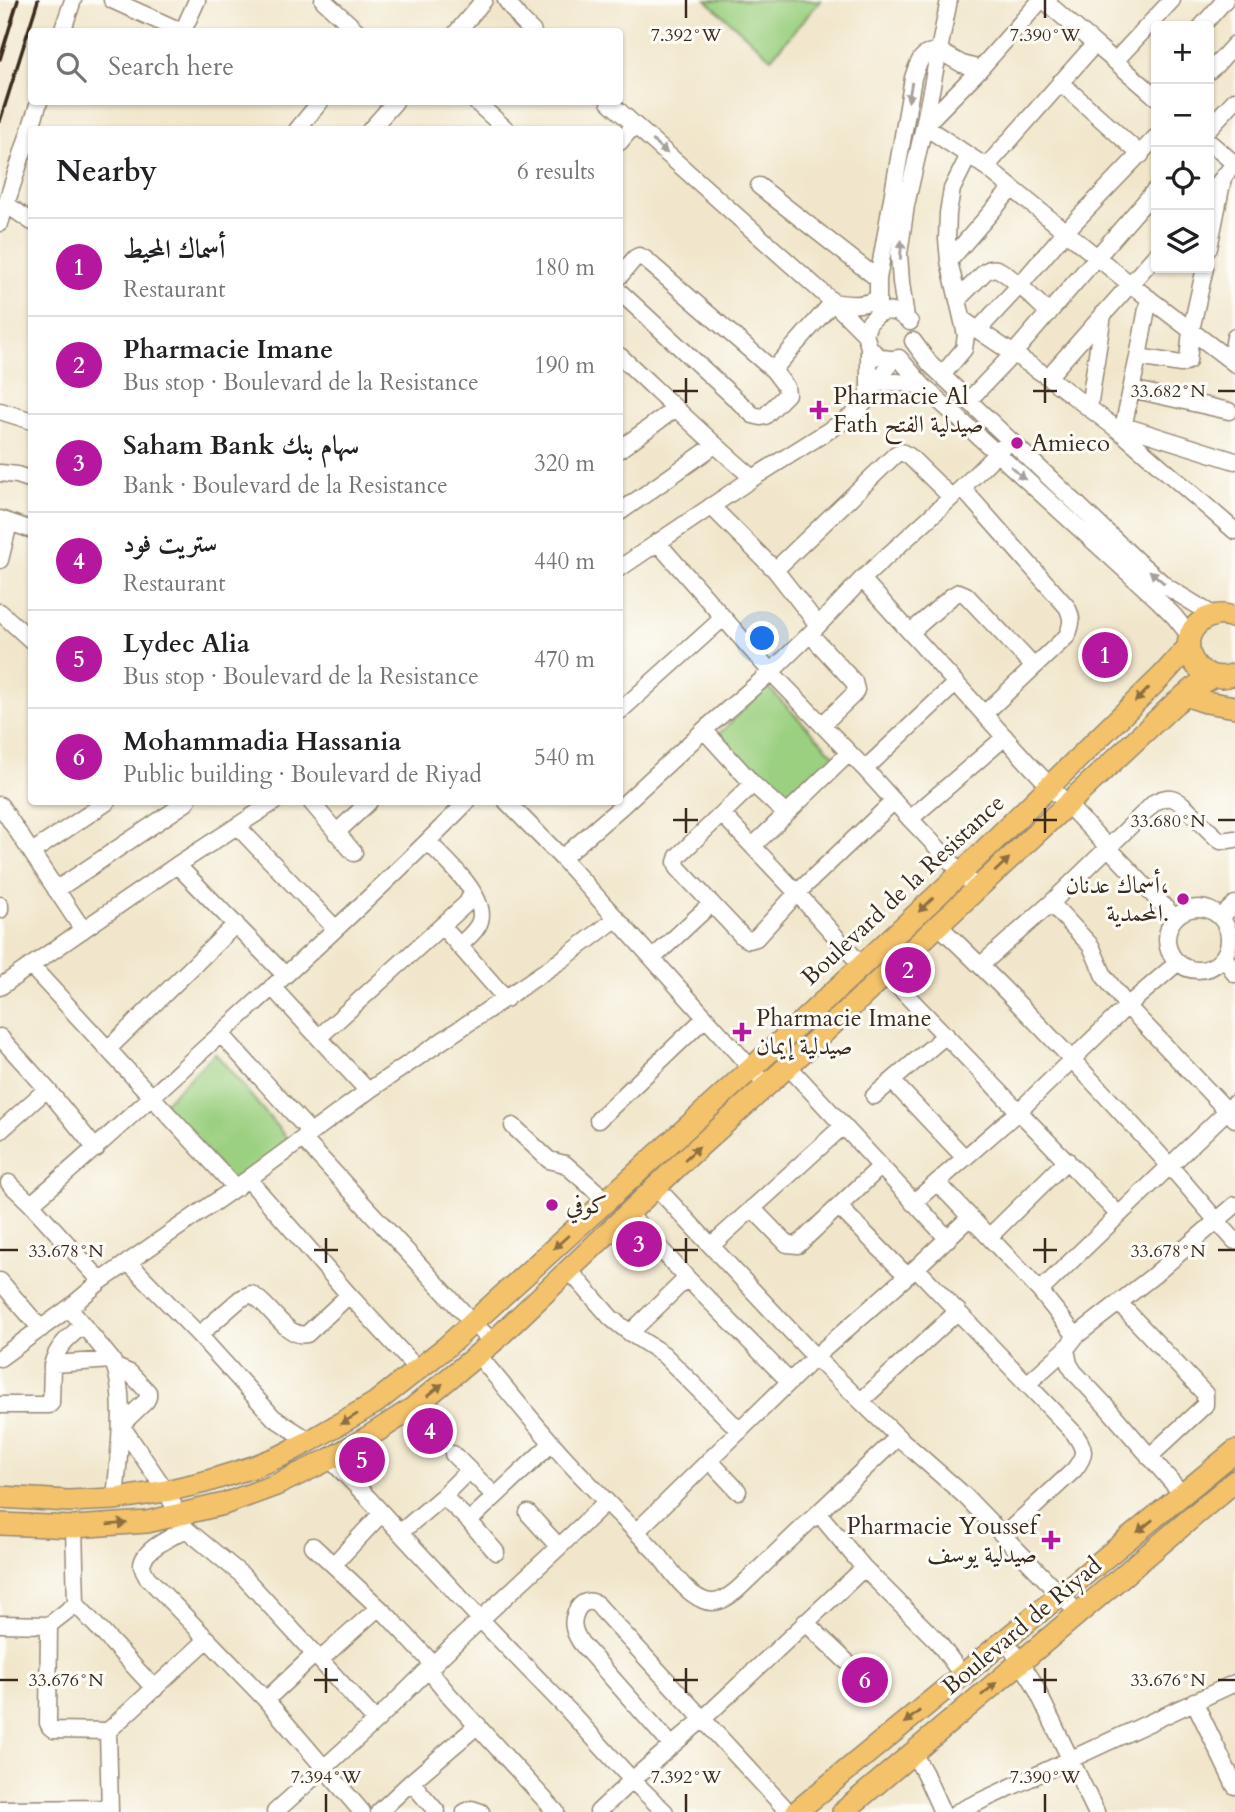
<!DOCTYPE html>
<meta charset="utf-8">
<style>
body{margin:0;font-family:Cardo,Amiri,serif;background:#f2f2f2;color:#202124}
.controls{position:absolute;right:21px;top:21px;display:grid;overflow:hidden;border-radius:7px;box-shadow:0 2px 5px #0004}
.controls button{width:63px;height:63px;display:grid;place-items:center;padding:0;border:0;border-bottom:2px solid #e0e0e0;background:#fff;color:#202124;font:35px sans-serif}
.you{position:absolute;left:763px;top:639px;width:24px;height:24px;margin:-18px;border:5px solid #fff;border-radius:50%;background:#1a73e8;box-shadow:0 0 0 10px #1a73e833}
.badge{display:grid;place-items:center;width:46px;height:46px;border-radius:50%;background:#b5179e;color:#fff;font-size:23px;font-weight:700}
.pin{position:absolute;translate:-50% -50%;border:4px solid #fff;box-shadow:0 2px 7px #0006}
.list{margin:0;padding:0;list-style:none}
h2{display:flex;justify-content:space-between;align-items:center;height:91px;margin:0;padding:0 28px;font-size:30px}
h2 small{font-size:23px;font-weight:400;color:#757577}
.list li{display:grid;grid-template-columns:46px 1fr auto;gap:21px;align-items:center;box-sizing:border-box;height:98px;padding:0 28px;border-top:2px solid #e0e0e0}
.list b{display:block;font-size:26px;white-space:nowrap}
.list p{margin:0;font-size:23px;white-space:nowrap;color:#757577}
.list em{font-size:23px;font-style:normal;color:#757577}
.icon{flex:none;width:38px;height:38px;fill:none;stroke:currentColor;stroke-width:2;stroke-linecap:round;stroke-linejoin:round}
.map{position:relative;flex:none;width:1235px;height:1812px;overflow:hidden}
.search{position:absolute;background:#fff;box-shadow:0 2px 5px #0004;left:28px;top:28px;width:595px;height:77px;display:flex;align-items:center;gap:18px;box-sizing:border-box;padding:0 24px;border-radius:7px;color:#757577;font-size:26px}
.panel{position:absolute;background:#fff;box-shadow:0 2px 5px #0004;left:28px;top:126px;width:595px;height:679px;border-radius:7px}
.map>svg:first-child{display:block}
</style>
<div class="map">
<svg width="1235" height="1812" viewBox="0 0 1235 1812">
<rect width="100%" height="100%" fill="#fdfcf7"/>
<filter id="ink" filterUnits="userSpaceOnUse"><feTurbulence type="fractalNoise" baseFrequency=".0143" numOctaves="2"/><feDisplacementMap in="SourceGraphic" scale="14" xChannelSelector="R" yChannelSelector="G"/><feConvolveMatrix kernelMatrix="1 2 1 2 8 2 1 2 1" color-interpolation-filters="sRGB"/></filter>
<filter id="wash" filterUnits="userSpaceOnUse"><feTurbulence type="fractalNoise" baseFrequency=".00686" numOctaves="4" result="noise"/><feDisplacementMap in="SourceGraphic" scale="28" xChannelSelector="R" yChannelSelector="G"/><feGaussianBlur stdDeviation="1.57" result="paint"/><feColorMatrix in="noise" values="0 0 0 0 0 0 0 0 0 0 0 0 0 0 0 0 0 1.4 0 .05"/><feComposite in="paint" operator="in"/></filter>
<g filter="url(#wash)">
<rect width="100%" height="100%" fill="#f1e6cb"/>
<path fill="#9cd081" stroke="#6c7d50" stroke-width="2" d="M706 0H821L771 58Z
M767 686 836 757 786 807 717 736Z
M215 1053 291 1143 233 1183 163 1104Z"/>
</g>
<g filter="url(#ink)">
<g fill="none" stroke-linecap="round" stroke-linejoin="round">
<defs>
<path id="minor" d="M112 0 183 32
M323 0 358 32
M506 0 521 20 533 32
M1044 0C1081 33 1119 64 1156 97
M1202 26 1225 0
M183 31 197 0
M62 32 73 0
M457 32 484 0
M939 51 962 64 980 69
M1115 61 1172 0
M1209 71 1216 65 1235 44
M1060 82 1141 155
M476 102 507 130
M609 102 833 302 865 334
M925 125 980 69 1041 0
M924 126 986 167 1130 284 1235 364
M1209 128 1235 100
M297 130 320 102
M370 130 395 102
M620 142 634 125
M1209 142 1235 164
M986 167 1094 45
M1217 185 1234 164
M759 186 878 279
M6 204 32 222
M0 223 39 102
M1209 248 1223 178
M949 261 1012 188
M620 276 635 258 639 256 645 259 773 370 786 387 787 394 765 416 761 417 753 415 620 292
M958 299 986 271C990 269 992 268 997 269 1010 274 1038 303 1049 313
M833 302C850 305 862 306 878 299
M878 314V279L913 78C918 63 921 51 939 51
M906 318 901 282 899 254 906 205 924 126 949 0
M963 320 1048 377 1122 433 1235 531
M978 330 1019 286 1066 231 1156 137
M913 341 930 364 1136 560 1167 587 1213 615
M869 347C877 357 886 361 899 358
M620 356C664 397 707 439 753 478
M1138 357 1149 298
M899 358 923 386 1158 600 1174 616 1190 636
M1231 360 1235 337
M773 370 833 302
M942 375 964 349 966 335 949 261 947 239 948 213 952 189 969 155
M1048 377 1156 255
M876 383 897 382 923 386
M1131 389 1229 411
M869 395V347L865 334 869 323 878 314 887 311 898 313 910 322
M969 400 1013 354 1156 189
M1089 408 1103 314
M0 411 32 421
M1124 426 1235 461
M1122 433 1138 357 1181 364 1188 361 1191 330 1205 268
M620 449 676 408
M0 473 17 475 32 480
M962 488 1067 607C1073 619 1072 624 1067 636L984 714
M711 506 775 570 818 625
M620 512 715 445
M0 519 32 530
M657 542 771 672 865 769 910 819 977 889
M0 560 9 523
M620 568 753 478 855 414 869 397 892 360
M775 570 896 454 901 452 909 456 951 497
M862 579 1028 763 1175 918
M0 612 32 641
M911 632 952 596 959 592 966 595 1034 667
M810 634 854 682 856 690 853 695 822 725
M620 711 723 618
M704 730 753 784 786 814
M865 769 956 683
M753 784 678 856 676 862 678 868 743 937 749 940 756 938 797 893 894 801
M311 802 354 853
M507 802 562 858 758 1076
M0 805 83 930
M722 814 797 893 861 965
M910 819 1005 737
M237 826 335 928
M336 833 369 802
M428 842C443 857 488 897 480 921 477 931 466 939 459 946
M753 846 849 753
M32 852 107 802
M562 858 622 806 704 730 771 672 810 634 862 579 962 488 1009 441
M177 865 285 975
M56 890 187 802
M1051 903 1155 802C1160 800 1165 797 1171 798 1184 800 1207 832 1221 841L1235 839
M0 905V910
M1167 939a31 31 0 1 1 62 0a31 31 0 1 1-62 0Z
M1221 917 1235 904
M938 925C1019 1001 1094 1082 1168 1164 1191 1190 1212 1216 1235 1241
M442 926 506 999
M1224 956 1235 974
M653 958 711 904
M981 965 1051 903 1091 946 1104 976 1127 1006 1235 1119
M31 966 236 1188
M886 974 1118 1214
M0 987 177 865 274 802
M272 987 368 1091
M221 1034 311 1133
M0 1037 47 1089 96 1149
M319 1037 467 903 472 893
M108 1049 236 924
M788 1066 948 1239
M892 1081 965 1158
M874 1096 946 1035
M598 1120 705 1018
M513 1126 549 1160 565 1164 607 1201
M0 1131 47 1089
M303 1139 472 1322 493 1342
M248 1179 349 1295 418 1370
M937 1182 1040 1291 1076 1336
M9 1183 31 1204 101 1281
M656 1187 815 1357 898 1437 965 1496 1079 1614
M913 1203 1020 1110 1127 1006 1177 963
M31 1204C90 1154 147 1101 204 1049 294 968 383 887 467 802
M839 1207 907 1276
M752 1208 787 1244 798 1245 880 1167
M628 1213 687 1278 790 1382
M989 1237 1067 1160
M712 1245 843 1126
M128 1262 199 1335 274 1418 310 1441
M916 1268 1074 1433C1085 1449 1087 1454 1074 1470L1004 1535
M569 1270 611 1318 630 1333 663 1354 740 1431
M0 1281 41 1329
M1040 1291 1235 1103
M1119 1303 1205 1394V1405L1149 1457
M69 1308 112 1360C128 1391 118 1463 115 1499
M630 1333 687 1278
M199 1335 240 1299 251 1294C270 1303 286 1339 307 1334L349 1295
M478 1355C507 1390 535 1425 565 1458 594 1490 625 1520 655 1551 670 1567 682 1591 703 1600 716 1606 727 1598 737 1590L898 1437
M0 1358 69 1308 101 1281 248 1179 368 1091 560 961 616 919
M52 1365C57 1346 69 1337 83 1325
M116 1367 130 1373 148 1392V1397L146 1401 121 1425
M1027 1384 1066 1349
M862 1400 958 1311
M0 1405H49L51 1403 52 1365 54 1364 112 1360
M121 1425 166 1491 186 1529 242 1575 376 1721
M453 1454 495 1496
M330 1459 368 1498 480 1619 569 1711 632 1780 665 1812
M709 1460 738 1491
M1183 1495 1106 1406 1074 1372 1069 1364 1066 1349 1076 1336 1153 1276 1235 1205
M443 1496 469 1521 496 1552
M528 1513 559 1547
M819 1514 864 1568 938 1642 963 1676
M469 1521 552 1443
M74 1527 76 1604 155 1689
M186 1529C174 1536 142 1549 142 1566 143 1570 145 1574 147 1577L266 1700 362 1812
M401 1532 443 1496 469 1470
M636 1532 815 1357 916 1268 970 1217
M313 1546 387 1615 433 1664
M334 1564 382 1513
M805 1622 846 1661
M0 1624 49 1625 76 1604
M49 1625 48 1723 50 1727 54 1730 108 1731 208 1639
M1005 1639 1032 1680 1096 1812
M321 1659 378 1608
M428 1669 449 1695 556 1812
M266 1700 315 1654
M1194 1701 1235 1786
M108 1731 110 1812
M672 1746 581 1643C578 1638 575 1634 574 1628 571 1617 580 1596 595 1603 598 1604 600 1608 603 1611L783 1806 786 1812
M913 1753 924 1772 942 1812
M411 1782 437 1812
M0 1809 110 1808
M275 1812 376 1721 454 1644 559 1547 606 1502
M379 1812 411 1782 478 1725
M465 1812 472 1809 481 1812
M598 1812 632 1780 703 1719 864 1568
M957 1812 1235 1683"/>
<path id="major" d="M1235 618C1223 613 1214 614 1203 620 1170 641 1198 689 1235 674
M1185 695 1206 702 1235 707
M0 1497 68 1501 115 1499 166 1491 205 1482 253 1467 281 1456 310 1441 375 1403 445 1348 752 1068 961 873 1163 675 1189 646
M0 1524 74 1527 147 1522 224 1504 276 1485 330 1459 368 1437 413 1408 493 1342 680 1164 788 1066 1172 706 1198 685 1212 677
M796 1812 1235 1451
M843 1812 1235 1481"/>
</defs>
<use href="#minor" stroke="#968874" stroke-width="19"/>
<use href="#major" stroke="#968874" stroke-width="24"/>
<use href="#minor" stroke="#fff" stroke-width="16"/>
<use href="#major" stroke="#f3c26a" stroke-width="21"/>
<path stroke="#3b2a1e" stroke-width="3.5" d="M0 59 18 0
M0 121 38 0"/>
</g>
<defs><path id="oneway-solid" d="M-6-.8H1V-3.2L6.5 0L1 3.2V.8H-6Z" transform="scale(1.75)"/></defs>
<g fill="#a79f9a">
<use href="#oneway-solid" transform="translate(910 92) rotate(100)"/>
<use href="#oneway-solid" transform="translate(660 147) rotate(42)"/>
<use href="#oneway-solid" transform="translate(901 250) rotate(-86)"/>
<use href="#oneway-solid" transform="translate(1018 473) rotate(42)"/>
<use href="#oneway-solid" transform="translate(1157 577) rotate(-139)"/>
</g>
<g fill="#8e6e40">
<use href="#oneway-solid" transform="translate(1142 695) rotate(135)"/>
<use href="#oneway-solid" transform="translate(1002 865) rotate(-43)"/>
<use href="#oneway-solid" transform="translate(926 905) rotate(137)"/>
<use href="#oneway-solid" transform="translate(692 1153) rotate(-42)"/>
<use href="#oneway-solid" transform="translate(561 1242) rotate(138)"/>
<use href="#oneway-solid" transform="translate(435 1390) rotate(-39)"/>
<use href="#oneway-solid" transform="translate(349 1419) rotate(149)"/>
<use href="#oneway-solid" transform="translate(117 1524) rotate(-5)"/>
<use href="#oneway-solid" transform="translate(1145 1526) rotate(141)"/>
<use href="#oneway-solid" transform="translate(989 1689) rotate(-40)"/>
<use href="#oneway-solid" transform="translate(912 1717) rotate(141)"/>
</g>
</g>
<path fill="none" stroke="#3b2a1e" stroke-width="2.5" d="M686 0V18M1045 0V18M686 378V403M1045 378V403M673 391H698M1033 391H1057M1218 391H1235M686 808V833M1045 808V833M673 820H698M1033 820H1057M1218 820H1235M326 1238V1263M686 1238V1263M1045 1238V1263M0 1250H18M314 1250H338M673 1250H698M1033 1250H1057M1218 1250H1235M326 1668V1693M686 1668V1693M1045 1668V1693M0 1680H18M314 1680H338M673 1680H698M1033 1680H1057M1218 1680H1235M326 1794V1812M686 1794V1812M1045 1794V1812"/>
<g fill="#b5179e" stroke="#fdfcf7" stroke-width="2.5">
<path d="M815.5 399.5h7v7h7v7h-7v7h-7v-7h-7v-7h7z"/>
<circle cx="1017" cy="443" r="7"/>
<circle cx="1183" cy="899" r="7"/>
<path d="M738.5 1021.5h7v7h7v7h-7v7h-7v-7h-7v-7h7z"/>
<circle cx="552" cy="1205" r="7"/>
<path d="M1047.5 1529.5h7v7h7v7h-7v7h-7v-7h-7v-7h7z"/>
</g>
<g text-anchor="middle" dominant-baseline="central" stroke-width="6" stroke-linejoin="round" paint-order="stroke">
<g font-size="24" fill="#3b2a1e" stroke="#fdfcf7" text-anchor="start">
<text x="833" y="396">Pharmacie Al<tspan x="833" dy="28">Fath صيدلية الفتح</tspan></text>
<text x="1031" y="443">Amieco</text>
<text x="1169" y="885" text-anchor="end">أسماك عدنان،<tspan x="1169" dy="28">المحمدية.</tspan></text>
<text x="756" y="1018">Pharmacie Imane<tspan x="756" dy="28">صيدلية إيمان</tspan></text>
<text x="566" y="1205">كوفي</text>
<text x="1037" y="1526" text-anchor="end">Pharmacie Youssef<tspan x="1037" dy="28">صيدلية يوسف</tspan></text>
</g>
<g font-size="24" fill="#3b2a1e" stroke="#fdfcf7">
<text transform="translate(903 890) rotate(-43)">Boulevard de la Resistance</text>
<text transform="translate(1022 1626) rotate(-40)">Boulevard de Riyad</text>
</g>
</g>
<g font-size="18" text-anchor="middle" fill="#3b2a1e" stroke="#fdfcf7" stroke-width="6" stroke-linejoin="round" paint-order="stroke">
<text x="686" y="41">7.392°W</text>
<text x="1045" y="41">7.390°W</text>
<text x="1168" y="397">33.682°N</text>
<text x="1168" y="827">33.680°N</text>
<text x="66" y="1257">33.678°N</text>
<text x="1168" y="1257">33.678°N</text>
<text x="66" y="1686">33.676°N</text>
<text x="1168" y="1686">33.676°N</text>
<text x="326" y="1783">7.394°W</text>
<text x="686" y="1783">7.392°W</text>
<text x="1045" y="1783">7.390°W</text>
</g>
</svg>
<div class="controls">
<button>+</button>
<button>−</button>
<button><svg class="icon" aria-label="locate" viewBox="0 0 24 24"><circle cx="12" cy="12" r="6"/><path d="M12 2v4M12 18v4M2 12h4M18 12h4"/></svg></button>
<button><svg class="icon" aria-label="layers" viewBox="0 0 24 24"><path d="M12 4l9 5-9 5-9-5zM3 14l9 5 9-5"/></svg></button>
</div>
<div class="you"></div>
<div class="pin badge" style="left:1105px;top:655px">1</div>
<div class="pin badge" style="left:908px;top:970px">2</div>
<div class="pin badge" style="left:639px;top:1244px">3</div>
<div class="pin badge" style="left:430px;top:1431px">4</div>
<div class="pin badge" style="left:362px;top:1460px">5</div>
<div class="pin badge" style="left:865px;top:1680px">6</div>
<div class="search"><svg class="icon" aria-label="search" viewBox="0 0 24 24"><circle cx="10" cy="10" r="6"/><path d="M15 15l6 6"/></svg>Search here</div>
<section class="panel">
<h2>Nearby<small>6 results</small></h2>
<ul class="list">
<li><span class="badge">1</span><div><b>أسماك المحيط</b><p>Restaurant</p></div><em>180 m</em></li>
<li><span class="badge">2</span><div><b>Pharmacie Imane</b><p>Bus stop · Boulevard de la Resistance</p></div><em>190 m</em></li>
<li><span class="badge">3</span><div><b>Saham Bank سهام بنك</b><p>Bank · Boulevard de la Resistance</p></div><em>320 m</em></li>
<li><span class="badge">4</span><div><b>ستريت فود</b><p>Restaurant</p></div><em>440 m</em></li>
<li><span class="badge">5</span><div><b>Lydec Alia</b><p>Bus stop · Boulevard de la Resistance</p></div><em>470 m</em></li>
<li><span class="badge">6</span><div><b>Mohammadia Hassania</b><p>Public building · Boulevard de Riyad</p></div><em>540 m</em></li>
</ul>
</section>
</div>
